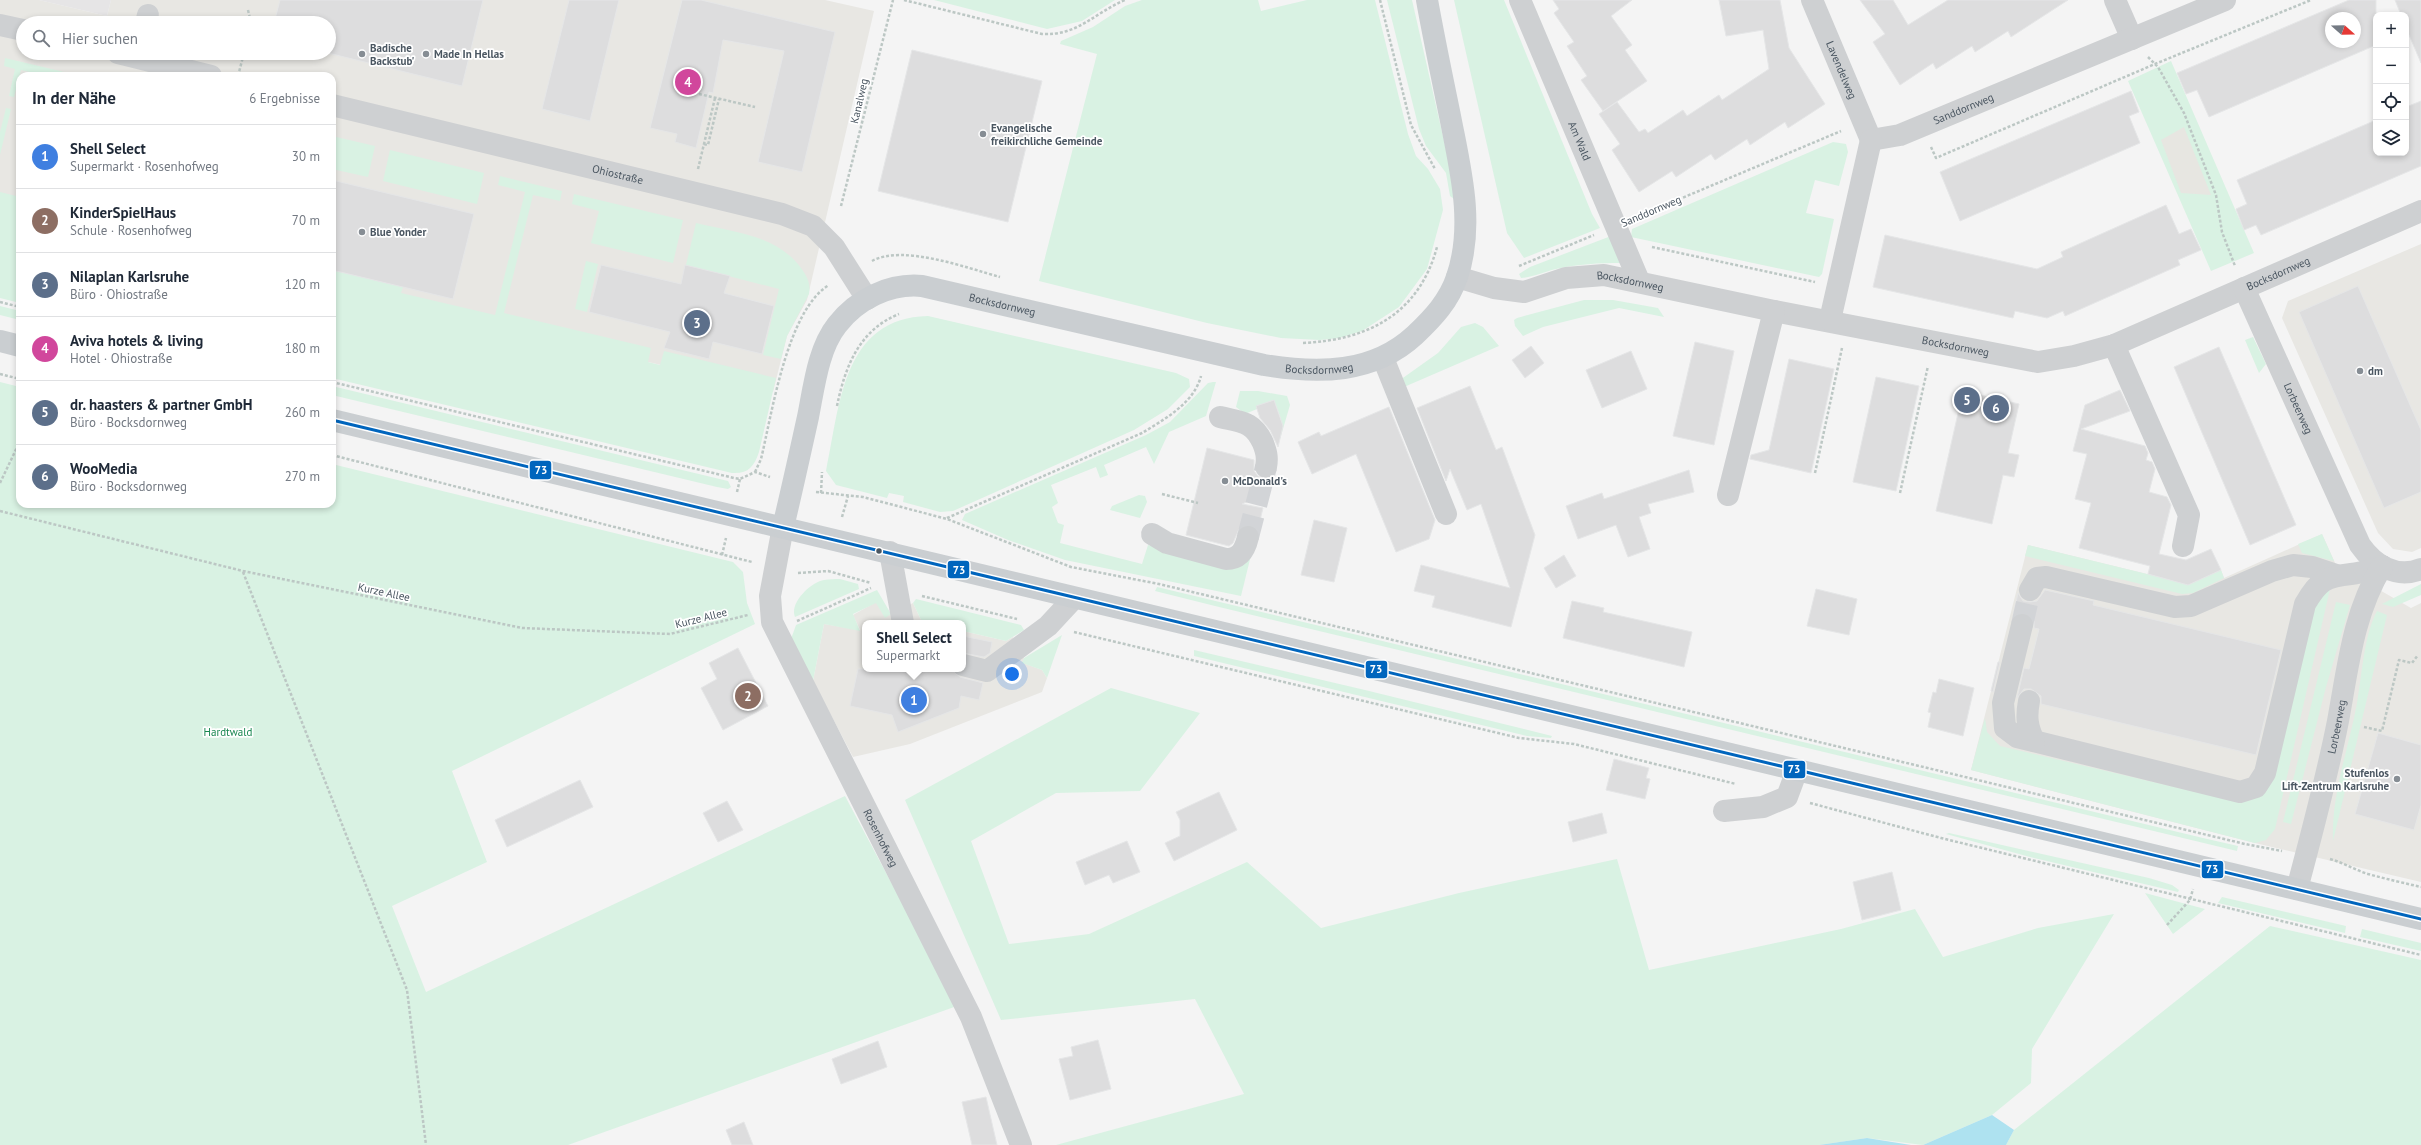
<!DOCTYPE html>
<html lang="de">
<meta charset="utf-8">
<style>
body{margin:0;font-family:"PT Sans",sans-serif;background:#f2f2f3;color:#1f2937}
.controls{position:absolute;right:12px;top:12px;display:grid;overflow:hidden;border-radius:8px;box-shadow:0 2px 6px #0003}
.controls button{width:36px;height:36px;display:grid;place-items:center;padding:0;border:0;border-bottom:1px solid #e0e1e3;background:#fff;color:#1f2937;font:20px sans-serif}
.compass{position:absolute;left:2325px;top:12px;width:36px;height:36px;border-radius:50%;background:#fff;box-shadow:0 2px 6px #0003;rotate:110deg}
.you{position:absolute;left:1012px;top:674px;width:14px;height:14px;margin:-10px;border:3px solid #fff;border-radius:50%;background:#1a73e8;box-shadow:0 0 0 6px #1a73e833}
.badge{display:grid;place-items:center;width:26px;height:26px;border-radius:50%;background:#db2777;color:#fff;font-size:13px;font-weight:700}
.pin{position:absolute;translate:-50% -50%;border:2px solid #fff;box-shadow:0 1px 4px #0006}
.popup{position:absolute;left:862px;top:620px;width:104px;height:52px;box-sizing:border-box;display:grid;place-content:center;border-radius:8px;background:#fff;filter:drop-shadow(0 1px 3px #0005);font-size:13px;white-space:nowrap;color:#747a83}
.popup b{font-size:15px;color:#1f2937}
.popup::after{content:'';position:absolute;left:50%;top:100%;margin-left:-8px;border:8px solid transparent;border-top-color:#fff}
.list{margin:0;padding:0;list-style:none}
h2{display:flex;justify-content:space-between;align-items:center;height:52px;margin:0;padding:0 16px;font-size:17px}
h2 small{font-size:13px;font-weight:400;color:#747a83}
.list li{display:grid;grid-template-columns:26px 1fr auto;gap:12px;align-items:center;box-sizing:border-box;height:64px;padding:0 16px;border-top:1px solid #e0e1e3}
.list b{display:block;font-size:15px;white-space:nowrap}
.list p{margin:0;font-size:13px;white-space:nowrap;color:#747a83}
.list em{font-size:13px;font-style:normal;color:#747a83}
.icon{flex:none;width:22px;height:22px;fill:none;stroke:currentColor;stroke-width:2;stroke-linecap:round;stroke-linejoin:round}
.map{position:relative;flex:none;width:2421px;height:1145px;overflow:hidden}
.search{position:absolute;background:#fff;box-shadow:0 2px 6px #0003;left:16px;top:16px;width:320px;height:44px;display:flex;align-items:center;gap:10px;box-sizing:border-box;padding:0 14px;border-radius:22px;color:#747a83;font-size:15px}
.panel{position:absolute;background:#fff;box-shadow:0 2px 6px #0003;left:16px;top:72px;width:320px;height:436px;border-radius:12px}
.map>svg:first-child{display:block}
</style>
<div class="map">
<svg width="2421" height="1145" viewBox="0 0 2421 1145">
<rect width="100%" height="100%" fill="#f4f4f4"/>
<path fill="#e8e7e3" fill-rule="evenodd" d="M0 0H39L107 16 111 0H825L874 11 807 300 787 336 773 392 332 286V76H20V211L0 206ZM23 23H329V53H23Z
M2421 244V548L2412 552 2393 549 2378 533 2282 318 2288 301Z
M2322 534 2336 565 2411 608 2421 603V882L2255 843 1971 770 2028 545 2188 584 2221 570 2224 578Z
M876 602 891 614 913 603 922 622 927 623H865V669H963V631L1006 641 1013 637 1024 658 1023 663 1042 670 1047 678 1042 692 910 744 853 757 813 681 824 624 860 630 853 615Z"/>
<path fill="#e6e5e6" d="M39 0H111L107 16Z"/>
<path fill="#d9f2e3" d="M934 0H1115L1082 21 1047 29Z
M1142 0H1258L1261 11 1307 0H1375L1408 134 1416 156 1428 169 1440 189 1443 210 1427 269 1399 307 1362 331 1339 338 1320 340 1281 338 1207 323 1039 281 1097 54 1060 44 1061 41 1093 27 1125 6Z
M1387 0H1412L1449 163 1454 199 1450 196 1446 173 1426 146 1419 129Z
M1454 0H1504L1592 214 1600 228 1524 258 1507 233Z
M5 58 81 76H47L21 70 14 97 9 96 15 69 4 66Z
M2171 61 2254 253 2211 271 2128 81Z
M6 108 11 109 0 155V132Z
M332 136 375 146 368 177 332 169Z
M1833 142 1846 144 1848 152 1839 186 1815 180 1806 213 1834 219 1822 274 1819 277 1631 237 1632 229Z
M390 150 484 173 477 204 383 181Z
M500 176 562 191 560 201 533 195 504 313 651 348 648 362 660 365 664 351 776 378 759 452C754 467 748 474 732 473L332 378V270L403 287 401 293 495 315 525 192 498 185Z
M0 192 20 197V303L0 298Z
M574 194 683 220 673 263 591 243 599 211 572 204Z
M696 223C733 232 777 235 801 268 807 276 811 284 809 294L787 336 781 359 763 355 779 289 686 265Z
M1611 236 1621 263C1599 263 1578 264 1556 269 1544 272 1534 277 1521 278L1519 274 1530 267Z
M586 261 598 264 587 312 575 309Z
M1584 300H1613L1658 308 1664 317 1619 308 1543 327 1523 336 1515 326 1514 320 1517 318Z
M0 306 20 311V320L0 315Z
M928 316 1176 373 1189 379 1190 387 1168 409 1134 430 953 511 940 512 903 502 904 496 889 493 887 498 836 485 826 471C840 406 842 318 928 316Z
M1475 323 1483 327 1499 346 1404 387 1400 380 1438 353 1461 327Z
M2253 337 2266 364 2259 373 2245 340Z
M0 382 20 387V504H332V464L733 562 743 572 747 603 755 624 452 771 487 862 392 906 426 992 845 796 957 1006 568 1145H0Z
M1213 382H1216L1206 416 1169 432 1154 464 1146 447 1104 465 1108 475 1100 478 1096 467 1051 485 1058 503 1052 507 1058 523 1064 525 1060 543 1142 564 1148 545 1222 563 1255 539 1241 596 1065 560 1008 540 962 520 965 514 1146 435 1170 422 1208 383Z
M332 386 728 481 731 487 728 489 717 487 332 395Z
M1240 391H1258L1287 396 1290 405 1280 439 1281 419 1274 400 1257 406V409L1245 414 1236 407Z
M1139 495 1145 496 1147 502 1140 518 1110 510 1112 506Z
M2322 534 2334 561 2302 553 2298 544Z
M2028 545 2188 584 2221 570 2224 578 2193 593 2182 594 2025 556Z
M840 579 858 584 859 589 795 617C789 603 811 582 824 580 829 579 835 579 840 579Z
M2421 584V595L2393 607 2382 604Z
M1157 587 2203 838 2238 846 2237 851 1215 606 1155 591Z
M2330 589 2275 829 2266 840 2255 843 1971 770 1985 718 1987 732 2000 746 2238 802 2252 800 2313 607 2320 594Z
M877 590 891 614 885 618 876 603 853 614 860 631 824 624 813 681 791 639 796 625Z
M916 599 1021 625 1024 630 1006 641 963 631V623L922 622 913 603Z
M2336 602 2350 605 2326 687 2291 824 2283 822Z
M2377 611 2387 615 2333 841C2331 794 2349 748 2357 703 2362 675 2364 635 2377 611Z
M1062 635 1047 678 1042 670 1022 663 1024 658Z
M1194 650 1365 690 1552 736 1551 738 1527 736 1194 656Z
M1111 688 1200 713 1140 791 1056 793 971 841 1009 944 1089 934 1247 862 1321 928 1459 893 1617 859 1649 970 1841 929 1915 909 1943 957 2038 928 2114 914 2032 1049 2031 1083 1992 1115 1923 1145 1867 1138 1819 1145H1056L1244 1094 1195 999 1001 1020 905 800Z
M1949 833 2149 878 2172 885 2179 890 2178 892 2030 857 1946 834Z
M2145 893 2205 909 2173 934Z
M2222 897 2346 926 2345 933 2218 903Z
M2270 926 2421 960V1145H2006L2014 1130Z
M2362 929 2421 943V951L2360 937Z"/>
<path fill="#e7e6e1" d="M2184 127 2211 195 2181 193 2161 140Z"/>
<path fill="#aee2f0" d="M1992 1115 2014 1130 2006 1145H1923Z
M1867 1138 1911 1145H1819Z"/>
<path fill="#ddddde" stroke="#e5e6e7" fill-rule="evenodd" d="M280 0H483L462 86 328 53 329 23H274Z
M569 0H619L590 121 542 109Z
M682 0H701L835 32 802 172 758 162 784 51 723 40 713 93 709 92 696 148 675 142 677 134 650 128Z
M1553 0H1632L1611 16 1632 45 1625 50 1647 81 1603 111 1581 80 1587 76 1567 46 1574 42 1554 13 1559 9Z
M1719 0H1780L1789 48 1825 104 1788 128 1785 122 1750 145 1747 139 1715 160 1711 154 1676 177 1672 171 1639 192 1612 150 1620 144 1599 114 1617 102 1639 132 1645 129 1648 133 1683 110 1687 116 1719 95 1722 100 1769 69 1763 30 1726 36Z
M1860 0H1893L1908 25 1948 0H2068L2011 37 2008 31 1975 52 1972 46 1936 69 1933 63 1900 85 1873 42 1885 34Z
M2349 0H2376V45L2209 117 2197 90 2186 94 2177 73ZM2331 18H2355V42H2331Z
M2395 0H2421V63L2406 28V15H2401Z
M912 50 1042 81 1008 222 878 191Z
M2131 91 2139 112 2129 116 2140 143 1960 221 1940 172Z
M2421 101V166L2261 235 2256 225 2244 230 2236 209 2247 204 2237 180 2376 120V153H2406V107Z
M332 180 474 214 453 299 332 270Z
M2166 205 2179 234 2191 229 2201 250 2178 260 2180 265 2065 316 2063 311 2047 318 2015 311 2013 318 1873 287 1885 235 2037 269 2063 257 2061 252Z
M601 265 681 284 685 265 730 276 724 293 774 306 762 354 713 342 709 359 664 348 670 332 589 312Z
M2358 286 2421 430V492L2384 508 2299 312Z
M1695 342 1734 351 1714 445 1673 436Z
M1531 346 1544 363 1525 378 1512 360Z
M2219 347 2296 525 2250 545 2174 367Z
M1631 351 1647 389 1602 408 1586 370Z
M1789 359 1834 369 1811 473 1750 459 1751 455 1769 450Z
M1876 377 1919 386 1896 491 1853 482Z
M1470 386 1496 450 1502 447 1535 535 1511 627 1432 607 1435 596 1414 591 1421 565 1510 588 1481 504 1467 510 1450 469 1446 481 1417 408Z
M2120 390 2130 411 2081 429 2145 446 2148 453 2146 460 2152 462 2155 469 2149 492 2167 497 2171 505 2159 554 2186 560 2211 549 2221 570 2188 585 2148 574 2150 566 2079 548 2091 503 2075 499 2087 454 2073 451 2085 405Z
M1963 391 2019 404 2008 453 2019 455 2014 477 2003 475 1992 524 1936 511Z
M1274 400 1283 426 1278 447 1270 430 1260 418 1256 406Z
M1389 407 1435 520 1429 539 1396 552 1356 454 1312 474 1298 442 1319 432 1321 436Z
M1207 448 1254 460V471L1258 476 1270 479 1266 493 1242 504 1263 508 1258 529 1252 525H1244L1239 529 1233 543 1229 546 1186 535Z
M1689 470 1694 492 1648 504 1651 513 1639 517 1650 549 1628 557 1616 525 1578 539 1566 506 1602 493 1604 499Z
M1314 520 1347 528 1334 582 1301 575Z
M1564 555 1576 576 1556 588 1544 568Z
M1816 589 1857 599 1849 635 1807 626Z
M2045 590 2094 601 2093 605 2281 650 2256 755 2041 704V696L2031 689H2024L2017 698 2024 668 2029 669 2039 629 2034 628V621L2025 613H2019L2013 617 2018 593 2023 601 2030 602 2037 601Z
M1572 601 1604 608 1603 612 1692 632 1684 667 1563 638Z
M963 636 992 642 990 653 984 657 963 653Z
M738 648 768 706 723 730 701 688 717 679 709 663Z
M1998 662H2000L1993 692 1991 691Z
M858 669H951L960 677 983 683 979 700 961 696 959 708 898 732 892 715 850 706Z
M1939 679 1974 688 1963 736 1928 727 1931 713 1928 712 1933 692 1936 693Z
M2378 733 2421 745V805L2414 830 2355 814Z
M1614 759 1649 768 1646 778 1650 779 1645 799 1606 790Z
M580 780 593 807 507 847 495 820Z
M1219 792 1237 830 1174 861 1165 843 1180 836V820L1176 812Z
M727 801 743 830 718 842 703 813Z
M1602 813 1607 833 1573 842 1568 822Z
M1127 841 1140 872 1113 883 1109 875 1085 885 1076 862Z
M1892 872 1901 910 1862 920 1853 882Z
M1098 1040 1111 1089 1070 1100 1059 1059 1073 1056 1071 1047Z
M878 1041 887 1067 841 1084 832 1059Z
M986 1097 997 1145H972L962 1102Z
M744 1122 753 1145H732L726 1130Z"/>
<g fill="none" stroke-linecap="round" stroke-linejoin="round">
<path stroke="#d2d4d7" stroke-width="22" stroke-dasharray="22 11" stroke-linecap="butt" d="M1248 537 1266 467
M2022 625 2030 590"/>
<path stroke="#bcc7c4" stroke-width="2.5" stroke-dasharray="3 2" stroke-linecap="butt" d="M904 0 1042 34C1078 36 1094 13 1125 0
M1380 0 1411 125 1435 169
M248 10 251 23
M2148 57 2158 67 2184 113 2216 195 2222 232 2235 266
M238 76 244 53
M699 94 755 107
M704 144 708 145 719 99
M1931 147 1936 158 2155 64 2311 0
M698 169 715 98
M841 206 893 0
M1637 217 1841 131
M1652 247 1815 282
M872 261C903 244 967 268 1000 277
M1519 266 1594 235
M0 302 20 307
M1303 343C1368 340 1419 314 1437 247
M0 374 20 379
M20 382 18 390 20 392
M332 382 734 478 740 479 755 472 770 477
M837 406C845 367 859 330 899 314
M332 455 752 562
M755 472 761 459C772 414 787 310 829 285
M1815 473 1842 348
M0 483 20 441
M737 492 740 479
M816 492 863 497 947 519 1071 567 1159 584 2245 844 2282 851
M821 493 822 472
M1900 493 1928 366
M1162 494 1198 503
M0 511 243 571 522 628 670 634 748 615
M842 517 848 496
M947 518 1142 433C1165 419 1194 403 1201 376
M722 555 726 538
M243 572 407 990 426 1145
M798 573 828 571 871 583
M922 596 1017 619
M797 621 871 588
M1074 632 1519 738 1574 744 1736 784
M2364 727 2382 731 2399 660 2412 663 2418 655
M1810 803 1941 838 2421 955
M2330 859C2344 863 2355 870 2368 874 2386 879 2404 883 2421 887
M2167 925 2190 900 2193 889"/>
<g stroke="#ced0d2" stroke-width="22">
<path id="s1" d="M1520 0 1639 281"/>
<path id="s2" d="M1812 0 1871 140"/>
<path d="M2115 0 2132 39"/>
<path d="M146 23 148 15"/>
<path d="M0 25 23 30"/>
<path d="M118 53 211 76"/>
<path id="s3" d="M332 105 782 214 813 226 834 247 867 299"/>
<path id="s4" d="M1871 140 1900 135 2225 0"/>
<path id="s5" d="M1457 277 1494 288 1524 292 1566 278 1604 275 1774 311 2038 362 2074 356 2114 345 2421 211"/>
<path id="s6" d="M2244 288 2360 545C2374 565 2396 579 2421 569"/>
<path d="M1830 320 1871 140"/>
<path d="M2114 345 2189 515 2183 546"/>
<path d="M1383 358 1446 514"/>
<path d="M1220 417C1241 422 1253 421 1263 443 1266 451 1268 457 1266 467"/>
<path d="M1728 495 1774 311"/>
<path id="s7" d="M783 527 770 596 772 622 971 1017 1021 1145"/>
<path d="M1152 534 1167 543 1226 559C1240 559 1245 550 1248 537"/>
<path d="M890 552 903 623"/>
<path d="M2030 590 2037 578 2046 577 2175 607 2191 606 2272 571 2293 565 2312 567 2336 575"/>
<path d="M2022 625 2003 703 2005 728 2017 737 2240 792 2256 787 2265 773 2305 604C2319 580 2325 577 2351 574 2361 573 2372 569 2382 566"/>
<path d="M963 665 987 671 1048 626 1074 598"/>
<path d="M2029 701C2026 717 2027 726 2034 741"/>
<path d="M1724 811 1763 807 1787 797 1797 770"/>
<path id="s8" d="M2297 889C2312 833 2327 777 2338 721 2348 667 2353 614 2382 566"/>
</g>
<g stroke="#caced1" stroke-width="22">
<path d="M0 341 20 346"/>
<path d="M332 420 2421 919"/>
<path id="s9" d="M783 527C792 490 800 453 808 417 814 387 818 349 837 325 857 299 890 283 922 286L1264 365C1318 374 1373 374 1415 335 1433 318 1449 301 1457 277 1475 224 1460 168 1450 116 1442 77 1434 39 1427 0"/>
</g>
<defs>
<path id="bus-1" d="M332 420 2421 919"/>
</defs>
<use href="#bus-1" stroke="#fff" stroke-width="6"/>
<use href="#bus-1" stroke="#0065bd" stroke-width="3"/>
</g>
<g fill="#868d94" stroke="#fff" stroke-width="1.5">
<circle cx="362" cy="54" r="4"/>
<circle cx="426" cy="54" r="4"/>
<circle cx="983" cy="134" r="4"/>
<circle cx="362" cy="232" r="4"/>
<circle cx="2360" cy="371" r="4"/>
<circle cx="1225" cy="481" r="4"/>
<circle cx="2397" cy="779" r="4"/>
</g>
<circle fill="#4a5661" stroke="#fff" stroke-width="1.5" cx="879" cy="551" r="3.5"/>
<g text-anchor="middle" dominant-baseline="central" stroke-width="3.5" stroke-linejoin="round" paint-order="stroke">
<g font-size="11" font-weight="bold" fill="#4a5661" stroke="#fff" text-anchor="start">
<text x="370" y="48">Badische<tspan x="370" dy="13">Backstub'</tspan></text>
<text x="434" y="54">Made In Hellas</text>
<text x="991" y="128">Evangelische<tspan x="991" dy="13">freikirchliche Gemeinde</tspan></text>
<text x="370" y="232">Blue Yonder</text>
<text x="2368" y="371">dm</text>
<text x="1233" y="481">McDonald's</text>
<text x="2389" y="773" text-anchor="end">Stufenlos<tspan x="2389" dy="13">Lift-Zentrum Karlsruhe</tspan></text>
</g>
<g font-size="11" fill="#4a5661" stroke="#fff">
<text stroke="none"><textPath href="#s2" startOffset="76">Lavendelweg</textPath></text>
<text transform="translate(859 101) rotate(-77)">Kanalweg</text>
<text stroke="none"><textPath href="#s4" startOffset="98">Sanddornweg</textPath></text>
<text stroke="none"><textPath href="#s1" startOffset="153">Am Wald</textPath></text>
<text stroke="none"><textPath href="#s3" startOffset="294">Ohiostraße</textPath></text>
<text transform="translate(1651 211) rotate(-23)">Sanddornweg</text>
<text stroke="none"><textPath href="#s5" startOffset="851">Bocksdornweg</textPath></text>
<text stroke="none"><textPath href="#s5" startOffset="178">Bocksdornweg</textPath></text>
<text stroke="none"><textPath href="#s9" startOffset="390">Bocksdornweg</textPath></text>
<text stroke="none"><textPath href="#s5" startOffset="510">Bocksdornweg</textPath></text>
<text stroke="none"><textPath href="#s9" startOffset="714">Bocksdornweg</textPath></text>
<text stroke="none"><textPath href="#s6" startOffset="132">Lorbeerweg</textPath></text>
<text transform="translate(384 592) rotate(12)">Kurze Allee</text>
<text transform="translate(701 618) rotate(-14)">Kurze Allee</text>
<text stroke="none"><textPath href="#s8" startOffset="167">Lorbeerweg</textPath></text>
<text stroke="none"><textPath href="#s7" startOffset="338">Rosenhofweg</textPath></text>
</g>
<g font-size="11" fill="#17864f" stroke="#fff">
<text x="228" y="732">Hardtwald</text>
</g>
</g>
<g stroke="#fff" stroke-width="1.5">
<rect x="529" y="460" width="23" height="20" rx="4" fill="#0065bd"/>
<rect x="947" y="560" width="23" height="19" rx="4" fill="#0065bd"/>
<rect x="1365" y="660" width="23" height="19" rx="4" fill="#0065bd"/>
<rect x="1783" y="760" width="23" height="19" rx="4" fill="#0065bd"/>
<rect x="2201" y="860" width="23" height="19" rx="4" fill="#0065bd"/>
</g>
<g font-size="11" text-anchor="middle" font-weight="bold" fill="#fff">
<text x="541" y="474">73</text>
<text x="959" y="574">73</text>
<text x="1376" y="673">73</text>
<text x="1794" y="773">73</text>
<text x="2212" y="873">73</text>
</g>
</svg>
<div class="controls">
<button>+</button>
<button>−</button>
<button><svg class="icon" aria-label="locate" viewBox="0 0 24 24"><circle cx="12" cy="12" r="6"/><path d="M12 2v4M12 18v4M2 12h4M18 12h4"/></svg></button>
<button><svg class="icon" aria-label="layers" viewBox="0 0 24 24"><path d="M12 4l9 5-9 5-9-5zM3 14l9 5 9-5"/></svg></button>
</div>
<svg class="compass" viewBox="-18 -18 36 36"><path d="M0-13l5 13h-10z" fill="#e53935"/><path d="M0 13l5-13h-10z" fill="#747a83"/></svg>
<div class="you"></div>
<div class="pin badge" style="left:914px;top:700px;background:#3f7fe0">1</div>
<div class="popup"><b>Shell Select</b>Supermarkt</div>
<div class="pin badge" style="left:748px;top:696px;background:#8d6e63">2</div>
<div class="pin badge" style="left:697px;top:323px;background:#5c6f8a">3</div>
<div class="pin badge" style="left:688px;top:82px;background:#d1479c">4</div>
<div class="pin badge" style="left:1967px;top:400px;background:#5c6f8a">5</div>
<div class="pin badge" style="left:1996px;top:408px;background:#5c6f8a">6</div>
<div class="search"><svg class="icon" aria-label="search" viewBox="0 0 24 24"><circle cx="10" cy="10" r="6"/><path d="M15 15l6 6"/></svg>Hier suchen</div>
<section class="panel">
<h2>In der Nähe<small>6 Ergebnisse</small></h2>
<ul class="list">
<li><span class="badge" style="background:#3f7fe0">1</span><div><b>Shell Select</b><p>Supermarkt · Rosenhofweg</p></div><em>30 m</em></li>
<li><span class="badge" style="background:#8d6e63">2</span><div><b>KinderSpielHaus</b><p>Schule · Rosenhofweg</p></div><em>70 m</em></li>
<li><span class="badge" style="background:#5c6f8a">3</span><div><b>Nilaplan Karlsruhe</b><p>Büro · Ohiostraße</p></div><em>120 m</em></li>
<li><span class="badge" style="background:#d1479c">4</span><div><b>Aviva hotels &amp; living</b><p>Hotel · Ohiostraße</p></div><em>180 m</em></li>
<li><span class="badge" style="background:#5c6f8a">5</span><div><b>dr. haasters &amp; partner GmbH</b><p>Büro · Bocksdornweg</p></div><em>260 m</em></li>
<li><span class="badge" style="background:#5c6f8a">6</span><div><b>WooMedia</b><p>Büro · Bocksdornweg</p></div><em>270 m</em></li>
</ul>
</section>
</div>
